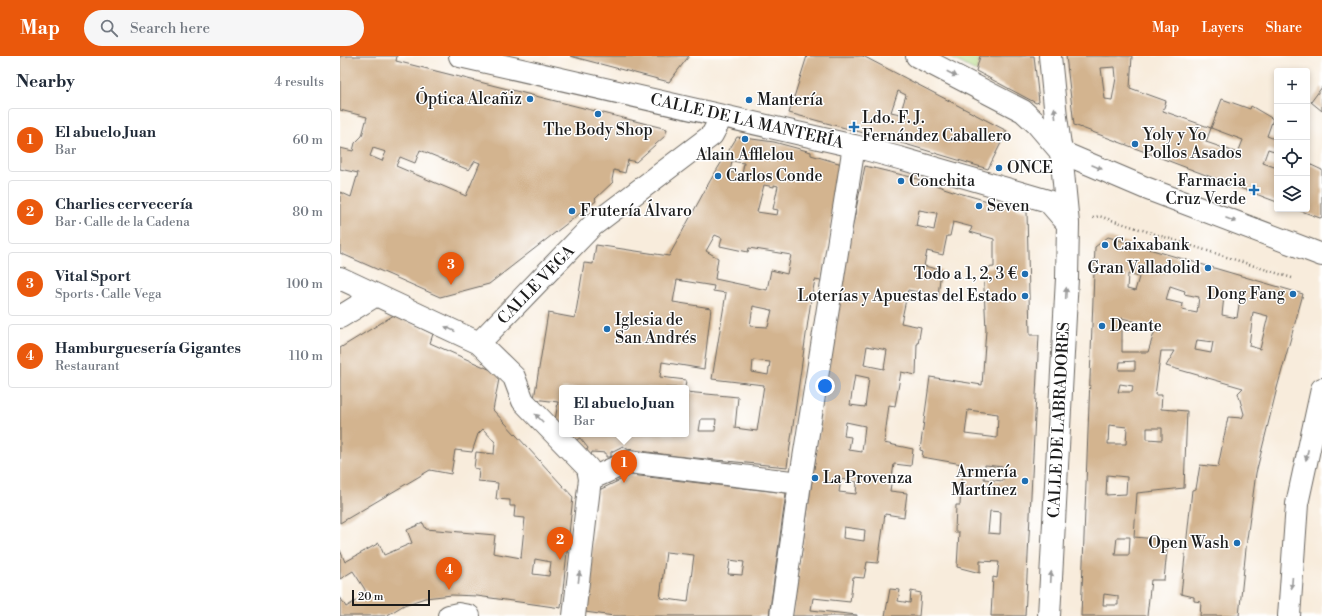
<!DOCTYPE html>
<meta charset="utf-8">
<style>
body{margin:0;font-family:"Libre Bodoni",serif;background:#f6f6f7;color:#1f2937}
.controls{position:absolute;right:12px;top:12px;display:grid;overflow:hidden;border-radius:4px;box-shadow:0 2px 6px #0003}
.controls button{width:36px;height:36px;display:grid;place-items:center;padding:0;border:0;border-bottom:1px solid #e0e1e3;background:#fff;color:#1f2937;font:20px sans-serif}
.scale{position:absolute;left:12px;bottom:10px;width:78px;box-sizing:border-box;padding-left:4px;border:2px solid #1c1c1c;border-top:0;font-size:11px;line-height:14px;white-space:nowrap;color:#1c1c1c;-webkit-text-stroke:3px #fff;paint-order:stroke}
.you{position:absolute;left:485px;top:330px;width:14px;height:14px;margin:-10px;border:3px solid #fff;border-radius:50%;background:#1a73e8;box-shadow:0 0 0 6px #1a73e833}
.badge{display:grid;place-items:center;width:26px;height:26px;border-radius:50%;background:#ea580c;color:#fff;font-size:13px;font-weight:700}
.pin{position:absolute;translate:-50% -33px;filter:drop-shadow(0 1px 2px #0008)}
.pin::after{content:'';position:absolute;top:21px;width:14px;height:12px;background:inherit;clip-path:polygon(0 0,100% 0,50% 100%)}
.popup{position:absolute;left:219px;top:329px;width:130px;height:52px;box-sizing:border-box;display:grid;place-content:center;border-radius:4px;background:#fff;filter:drop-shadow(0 1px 3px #0005);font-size:13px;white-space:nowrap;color:#747a83}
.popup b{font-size:15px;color:#1f2937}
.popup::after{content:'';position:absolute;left:50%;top:100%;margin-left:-8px;border:8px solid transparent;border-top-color:#fff}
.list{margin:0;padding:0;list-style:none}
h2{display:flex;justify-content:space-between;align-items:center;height:52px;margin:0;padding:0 16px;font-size:17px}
h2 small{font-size:13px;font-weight:400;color:#747a83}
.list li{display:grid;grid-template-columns:26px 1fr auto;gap:12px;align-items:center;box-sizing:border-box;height:64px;margin:0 8px 8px;padding:0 8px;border:1px solid #e0e1e3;border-radius:4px}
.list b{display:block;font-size:15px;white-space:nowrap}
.list p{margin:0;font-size:13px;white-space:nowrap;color:#747a83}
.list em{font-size:13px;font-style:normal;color:#747a83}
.icon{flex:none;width:22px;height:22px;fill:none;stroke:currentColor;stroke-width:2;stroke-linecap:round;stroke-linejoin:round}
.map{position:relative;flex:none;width:982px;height:560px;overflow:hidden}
header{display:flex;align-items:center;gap:24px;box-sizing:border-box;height:56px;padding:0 20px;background:#ea580c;color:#fff}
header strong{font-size:19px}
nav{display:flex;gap:22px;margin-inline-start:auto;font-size:14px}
.search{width:280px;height:36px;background:#f6f6f7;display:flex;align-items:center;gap:10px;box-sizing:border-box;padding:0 14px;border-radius:22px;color:#747a83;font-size:15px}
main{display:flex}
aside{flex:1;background:#fff}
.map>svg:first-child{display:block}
</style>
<header>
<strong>Map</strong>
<div class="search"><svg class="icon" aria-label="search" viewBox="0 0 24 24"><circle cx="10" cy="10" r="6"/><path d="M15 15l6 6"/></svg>Search here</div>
<nav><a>Map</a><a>Layers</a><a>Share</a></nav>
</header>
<main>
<aside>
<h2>Nearby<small>4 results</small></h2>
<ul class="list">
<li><span class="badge">1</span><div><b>El abuelo Juan</b><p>Bar</p></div><em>60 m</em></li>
<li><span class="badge">2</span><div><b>Charlies cervecería</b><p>Bar · Calle de la Cadena</p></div><em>80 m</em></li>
<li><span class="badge">3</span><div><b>Vital Sport</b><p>Sports · Calle Vega</p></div><em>100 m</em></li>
<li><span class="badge">4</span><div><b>Hamburguesería Gigantes</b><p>Restaurant</p></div><em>110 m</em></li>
</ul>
</aside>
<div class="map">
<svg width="982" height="560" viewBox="0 0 982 560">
<rect width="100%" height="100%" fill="#fff"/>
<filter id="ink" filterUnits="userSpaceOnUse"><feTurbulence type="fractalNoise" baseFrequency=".025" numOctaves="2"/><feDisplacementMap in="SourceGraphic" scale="8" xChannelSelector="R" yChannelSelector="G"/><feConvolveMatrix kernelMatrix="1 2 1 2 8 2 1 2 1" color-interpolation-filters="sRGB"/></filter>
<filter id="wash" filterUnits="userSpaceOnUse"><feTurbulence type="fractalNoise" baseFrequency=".012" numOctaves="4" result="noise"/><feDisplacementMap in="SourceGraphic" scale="16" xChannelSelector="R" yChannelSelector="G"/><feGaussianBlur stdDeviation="0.9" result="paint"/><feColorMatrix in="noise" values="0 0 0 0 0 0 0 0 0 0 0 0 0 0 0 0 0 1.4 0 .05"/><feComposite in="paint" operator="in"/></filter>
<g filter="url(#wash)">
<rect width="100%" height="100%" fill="#f8ecdc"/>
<path fill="#b4d982" stroke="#687a4f" d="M607 0H640L636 15Z"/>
<g id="blocks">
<path fill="#d3b48f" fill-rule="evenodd" d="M0 0H57L56 5 327 73 325 80 296 106 288 104 285 117 274 114 272 124 273 126 255 143 256 145 149 228 100 241 0 197V136L11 141 18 117 0 113V92L13 95 15 87 22 80 27 61 0 54ZM33 92 46 96 42 105 30 100ZM80 94 129 114 135 105 140 107 126 140 56 110 60 101 75 107Z
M230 0H349L329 26Z
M467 0H523L667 75 648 113 565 88 449 57ZM558 35 566 39 560 58 551 56Z
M640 0H694L699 46 696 47 636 15Z
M726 0H792L790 32 826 45 823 55 871 72 866 86 898 97 903 84 871 72 882 43 910 53 911 50 933 63 927 80 937 84V96L928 93 923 107 937 112V146L734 69ZM775 11 776 22 772 44 765 43 761 12Z
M982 31V55L971 46Z
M397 81 434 86 471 96V99L502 108 481 225 475 224 471 244 447 411 336 400 287 393 283 390 271 396V401H266V397L252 396 251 400 245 398 248 392 240 382 234 385 232 380 234 378H346V336L398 341 395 372 417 375 424 329 372 323 386 237 373 235 374 230 337 224 333 246 371 252 364 313 322 306 320 321 346 324 345 332H222V366L215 365 218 346 194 343 208 257 235 262 244 207 253 208 256 189 329 200 370 125ZM392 105 404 107 402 119 390 116ZM424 129 434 131V129L438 130 433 153 438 154 437 159 417 156ZM375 179 382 182 380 190 408 196 409 192 451 199 447 218 431 214 427 234 375 223 378 202 366 195ZM413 250 432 254 428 271 410 270ZM413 304 430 306 428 319 412 316ZM361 363H376L375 375H359Z
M967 107 982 114V161L980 162 956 153H967Z
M525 110 571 121 619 137 687 156 690 279H699L685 560H651L653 521 657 522 659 506 640 505V517L617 511 619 476H615L616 449H620L622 408 582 401 583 395 580 394 590 321 642 329 646 274 643 212 654 211V183L630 176 632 171 613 166 610 180H607L603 199 587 195 584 210 601 214 598 240 568 234 561 267 581 271 578 288H577L576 319 561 316 555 350 549 349 544 387 573 393 571 410 554 408 550 435 567 437 564 461 545 458 538 507 527 506 524 522 513 521 510 546 473 542 471 554 517 559V560H452L503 216ZM579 154 597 157 594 174 576 170ZM527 290 547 294 544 313 524 309ZM515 319 529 322 525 351 510 349ZM628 354 658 358 657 382 625 378ZM506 366 525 370 522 396 509 394 511 381 504 380ZM645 409 664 411 663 425 644 423ZM501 423 517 426 516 438 499 436ZM650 455 661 456 660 478 648 477ZM504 471 525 474 524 485 503 482Z
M768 181 963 238 937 332 916 417 907 483 899 560H860L861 546 854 545V541L841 538 852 434 856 433 860 409 878 411 888 361 902 362 904 358 898 337 903 332 826 310 835 295H821L815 339H822L821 353 847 355 844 432 797 437 794 481 828 484 824 524H811L807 560H741L755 191ZM788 218 799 221 795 235 787 233ZM830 230 845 235 844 238 859 241 857 257 842 254 843 248 826 244ZM884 240 900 242 897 262 882 259ZM913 256 928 260 920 293 909 290ZM782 262 816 271 808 296H782ZM857 284 873 286 871 297 855 294ZM795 305V314H779L780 306ZM780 328 793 330 792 336H778ZM769 369 787 371 786 388H768ZM807 372H822V384L807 383ZM767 419 787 421 786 438 766 439ZM777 481H790L789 499H775ZM764 538 778 540V549H763Z
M54 259 93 278 90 287 160 318 153 354 233 441 221 552 137 540 112 539 85 542 64 549 46 560H0V541L6 551 27 538 24 532 13 515 0 523V494L5 506 39 487 44 499 72 487 67 474 83 467 86 473 155 479 153 497 181 502 185 462 174 461 175 450H170V444L156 443 158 427 138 425 139 413 134 412 136 396 154 398 155 386 143 373 138 378 132 396 115 394 111 418 90 414 0 467V292ZM195 503 211 506 209 520 193 518Z
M291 419 446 437 429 560H274L245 556 259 434ZM326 496 354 499 348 546 320 542ZM390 504 404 506 402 519 388 518Z
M550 533 560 534 558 545 570 547 571 535 581 537 579 560H545Z"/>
</g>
</g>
<g filter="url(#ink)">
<use href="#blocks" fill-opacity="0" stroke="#69655f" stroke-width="1"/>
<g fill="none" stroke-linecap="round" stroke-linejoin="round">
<defs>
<path id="street" d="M120 0 514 90 563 103 708 145 728 168
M577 0 683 55 697 68 721 96 808 133 982 199
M0 222 139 287 174 321 183 345 248 412 250 423 234 560
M0 261 36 239
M139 287 252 170 372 79 382 60
M250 423 288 406 460 427
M109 560 118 558 129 560
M441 560 460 427 514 90"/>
<path id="secondary" d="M709 560 727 222 728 168 721 96 716 61 710 0
M949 560 957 448 982 333"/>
</defs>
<use href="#street" stroke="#69655f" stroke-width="24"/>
<use href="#secondary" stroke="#69655f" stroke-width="24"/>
<path stroke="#69655f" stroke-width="2.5" stroke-dasharray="1 3" stroke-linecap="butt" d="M753 162 759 160 952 222"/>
<use href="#street" stroke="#fff" stroke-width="22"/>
<use href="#secondary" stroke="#fff" stroke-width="22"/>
</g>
<defs><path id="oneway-solid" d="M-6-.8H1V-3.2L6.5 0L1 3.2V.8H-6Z"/></defs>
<g fill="#999">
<use href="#oneway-solid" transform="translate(612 18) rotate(27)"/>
<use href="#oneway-solid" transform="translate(715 57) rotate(-96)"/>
<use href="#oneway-solid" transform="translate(757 111) rotate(23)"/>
<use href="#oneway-solid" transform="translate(891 164) rotate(21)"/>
<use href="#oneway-solid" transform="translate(726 237) rotate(-87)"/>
<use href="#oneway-solid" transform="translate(110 273) rotate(-154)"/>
<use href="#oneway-solid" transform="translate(199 362) rotate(-135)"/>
<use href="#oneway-solid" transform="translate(967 399) rotate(102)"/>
<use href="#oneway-solid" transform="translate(239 521) rotate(-83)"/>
<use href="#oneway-solid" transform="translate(711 521) rotate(-87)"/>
<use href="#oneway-solid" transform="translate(952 527) rotate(94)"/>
</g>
</g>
<g fill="#1f6fb2" stroke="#fff" stroke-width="1.5">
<circle cx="190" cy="43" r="4"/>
<circle cx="409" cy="44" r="4"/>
<circle cx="258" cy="58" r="4"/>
<path d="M512 65h4v4h4v4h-4v4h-4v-4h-4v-4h4z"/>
<circle cx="405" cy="83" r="4"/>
<circle cx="795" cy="88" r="4"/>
<circle cx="659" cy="112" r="4"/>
<circle cx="378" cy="120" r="4"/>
<circle cx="561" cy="125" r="4"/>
<path d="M912 128h4v4h4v4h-4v4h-4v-4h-4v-4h4z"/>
<circle cx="639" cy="150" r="4"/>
<circle cx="232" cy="155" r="4"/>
<circle cx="765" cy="189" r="4"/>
<circle cx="868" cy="212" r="4"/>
<circle cx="685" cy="218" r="4"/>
<circle cx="953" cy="238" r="4"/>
<circle cx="685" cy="240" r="4"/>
<circle cx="762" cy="270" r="4"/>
<circle cx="267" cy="273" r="4"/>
<circle cx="475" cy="422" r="4"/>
<circle cx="685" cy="425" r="4"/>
<circle cx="897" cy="487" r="4"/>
</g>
<g text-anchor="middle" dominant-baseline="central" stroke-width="3" stroke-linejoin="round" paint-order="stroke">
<g font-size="16" fill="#1c1c1c" stroke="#fff" text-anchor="start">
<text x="182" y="43" text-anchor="end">Óptica Alcañiz</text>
<text x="417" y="44">Mantería</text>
<text x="522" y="62">Ldo. F. J.<tspan x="522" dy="18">Fernández Caballero</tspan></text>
<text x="258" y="74" text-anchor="middle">The Body Shop</text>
<text x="803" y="79">Yoly y Yo<tspan x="803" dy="18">Pollos Asados</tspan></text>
<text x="405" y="99" text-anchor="middle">Alain Afflelou</text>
<text x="667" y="112">ONCE</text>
<text x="386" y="120">Carlos Conde</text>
<text x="569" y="125">Conchita</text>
<text x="906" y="125" text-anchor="end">Farmacia<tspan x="906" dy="18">Cruz Verde</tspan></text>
<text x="647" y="150">Seven</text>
<text x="240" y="155">Frutería Álvaro</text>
<text x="773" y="189">Caixabank</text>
<text x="860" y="212" text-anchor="end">Gran Valladolid</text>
<text x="677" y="218" text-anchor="end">Todo a 1, 2, 3 €</text>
<text x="945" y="238" text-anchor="end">Dong Fang</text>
<text x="677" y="240" text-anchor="end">Loterías y Apuestas del Estado</text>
<text x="275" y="264">Iglesia de<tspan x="275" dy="18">San Andrés</tspan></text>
<text x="770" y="270">Deante</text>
<text x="677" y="416" text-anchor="end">Armería<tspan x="677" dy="18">Martínez</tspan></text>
<text x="483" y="422">La Provenza</text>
<text x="889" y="487" text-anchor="end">Open Wash</text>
</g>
<g font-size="16" fill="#1c1c1c" stroke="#fff">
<text transform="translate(407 65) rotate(13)">CALLE DE LA MANTERÍA</text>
<text transform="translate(196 229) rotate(-46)">CALLE VEGA</text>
<text transform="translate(719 364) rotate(-87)">CALLE DE LABRADORES</text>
</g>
</g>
</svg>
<div class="controls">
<button>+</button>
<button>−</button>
<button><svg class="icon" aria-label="locate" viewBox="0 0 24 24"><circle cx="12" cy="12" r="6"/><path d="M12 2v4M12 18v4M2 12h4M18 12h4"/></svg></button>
<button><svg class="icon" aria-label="layers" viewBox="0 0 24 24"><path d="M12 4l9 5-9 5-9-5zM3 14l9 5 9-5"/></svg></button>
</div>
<div class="scale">20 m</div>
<div class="you"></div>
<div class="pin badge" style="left:284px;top:427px">1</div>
<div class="popup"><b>El abuelo Juan</b>Bar</div>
<div class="pin badge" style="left:220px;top:504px">2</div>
<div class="pin badge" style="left:111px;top:229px">3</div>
<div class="pin badge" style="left:109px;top:534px">4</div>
</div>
</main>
